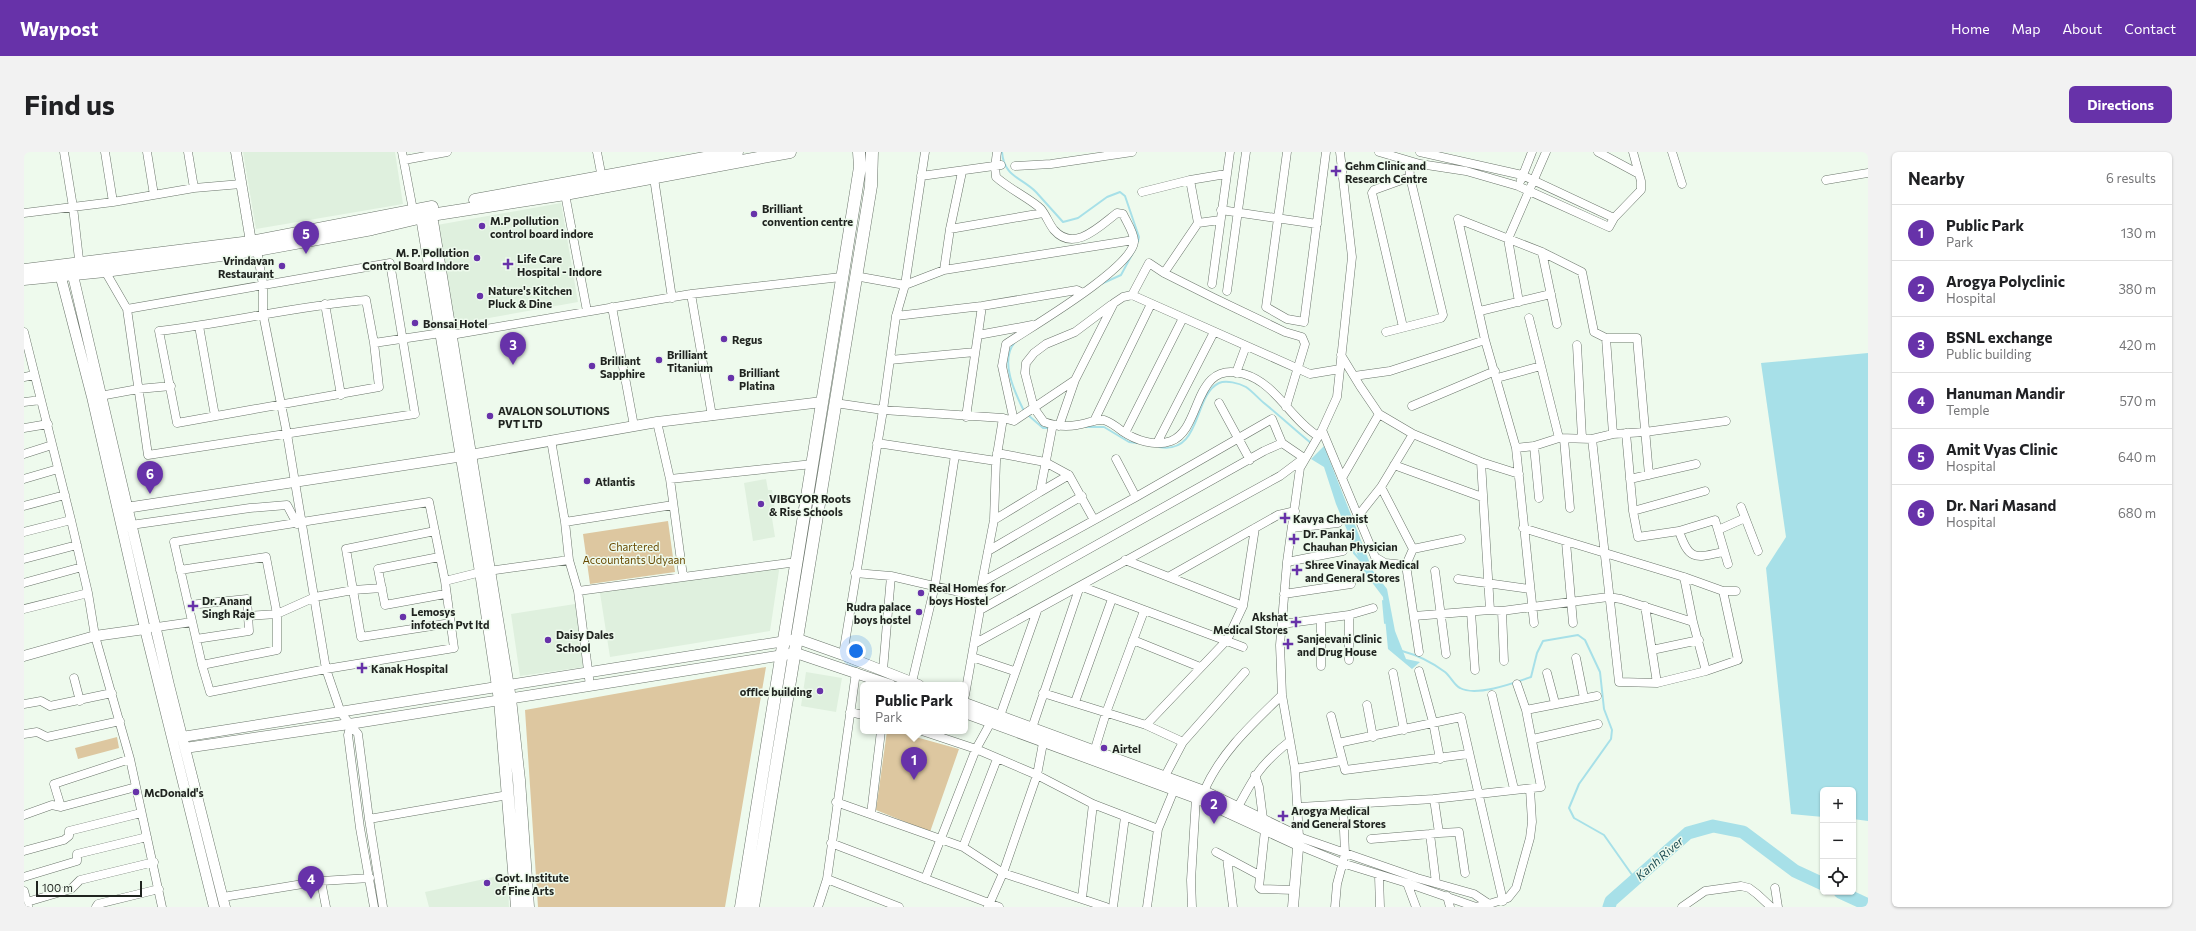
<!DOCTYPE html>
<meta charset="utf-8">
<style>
body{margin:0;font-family:Commissioner,sans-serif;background:#f2f2f2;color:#202124}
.controls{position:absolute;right:12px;bottom:12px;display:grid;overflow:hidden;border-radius:6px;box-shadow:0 1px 3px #0004}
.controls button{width:36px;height:36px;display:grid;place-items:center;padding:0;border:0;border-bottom:1px solid #e0e0e0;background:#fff;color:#202124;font:20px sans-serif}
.scale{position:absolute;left:12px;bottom:10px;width:106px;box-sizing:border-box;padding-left:4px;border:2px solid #1f231f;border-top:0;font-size:11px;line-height:14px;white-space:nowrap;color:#1f231f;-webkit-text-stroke:3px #eefaed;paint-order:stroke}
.you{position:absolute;left:832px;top:499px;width:14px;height:14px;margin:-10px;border:3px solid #fff;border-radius:50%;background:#1a73e8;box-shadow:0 0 0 6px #1a73e833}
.badge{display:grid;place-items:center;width:26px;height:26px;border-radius:50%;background:#6732a9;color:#fff;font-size:13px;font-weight:700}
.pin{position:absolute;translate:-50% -33px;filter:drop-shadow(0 1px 2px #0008)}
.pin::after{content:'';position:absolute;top:21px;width:14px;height:12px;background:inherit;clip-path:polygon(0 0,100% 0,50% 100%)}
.popup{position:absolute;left:836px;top:530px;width:108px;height:52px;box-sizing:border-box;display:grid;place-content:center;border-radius:6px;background:#fff;filter:drop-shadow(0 1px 3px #0005);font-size:13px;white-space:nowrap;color:#757577}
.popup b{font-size:15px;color:#202124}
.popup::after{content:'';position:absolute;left:50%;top:100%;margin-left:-8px;border:8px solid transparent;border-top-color:#fff}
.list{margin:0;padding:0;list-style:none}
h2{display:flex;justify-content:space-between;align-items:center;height:52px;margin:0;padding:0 16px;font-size:17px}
h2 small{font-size:13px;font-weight:400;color:#757577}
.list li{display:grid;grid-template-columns:26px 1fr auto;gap:12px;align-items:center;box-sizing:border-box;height:56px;padding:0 16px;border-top:1px solid #e0e0e0}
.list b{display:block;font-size:15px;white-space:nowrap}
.list p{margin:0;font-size:13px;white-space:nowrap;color:#757577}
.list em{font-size:13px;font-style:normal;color:#757577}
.icon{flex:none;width:22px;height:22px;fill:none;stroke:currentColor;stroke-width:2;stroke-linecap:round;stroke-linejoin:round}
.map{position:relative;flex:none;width:1844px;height:755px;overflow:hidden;border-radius:6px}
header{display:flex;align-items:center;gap:24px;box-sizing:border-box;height:56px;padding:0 20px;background:#6732a9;color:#fff}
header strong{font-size:19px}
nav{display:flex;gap:22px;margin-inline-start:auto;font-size:14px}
.intro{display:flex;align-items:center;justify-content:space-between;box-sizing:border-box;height:96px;padding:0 24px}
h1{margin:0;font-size:28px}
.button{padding:10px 18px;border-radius:6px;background:#6732a9;color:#fff;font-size:14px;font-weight:700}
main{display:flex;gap:24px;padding:0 24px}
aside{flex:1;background:#fff;border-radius:6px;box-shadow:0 1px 3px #0004}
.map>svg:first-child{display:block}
</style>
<header>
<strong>Waypost</strong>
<nav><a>Home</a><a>Map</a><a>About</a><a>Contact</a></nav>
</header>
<div class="intro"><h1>Find us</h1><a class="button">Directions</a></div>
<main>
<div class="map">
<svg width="1844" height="755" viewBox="0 0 1844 755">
<rect width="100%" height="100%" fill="#eefaed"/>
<path fill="#dff0de" d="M219 0H371L379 52 232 77Z
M537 51 554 150 431 172 413 73Z
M742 327 744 338H748L752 365 748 366 751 385 729 389 720 331Z
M756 412 746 479 586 505 576 441Z
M551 452 560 515 496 524 487 462Z
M782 520 818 526 812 560 777 554Z
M483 722 485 755H405L401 740Z"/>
<path fill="#ddc7a0" d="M644 369 651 420 566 432 559 382Z
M742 515 701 755H514L501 558Z
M863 579H870L935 597 906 680 852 658Z
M93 585 95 596 54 607 51 596Z"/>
<path fill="#a7e0e8" d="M1844 201V669L1829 667V638H1799V665L1767 662 1742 416 1762 385 1737 211Z
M1300 294 1349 419 1363 437 1371 479 1382 507 1396 510 1388 517 1364 497 1359 445 1341 421 1312 352 1300 315 1287 307Z"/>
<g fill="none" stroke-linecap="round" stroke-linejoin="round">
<path stroke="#a7e0e8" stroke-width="2" d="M978 0C980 25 997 25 1012 40 1021 50 1030 60 1039 70L1054 66 1083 45 1096 40 1101 44 1115 85 1114 89
M1077 132 1097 123 1111 97
M991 190C975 208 991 241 1000 259
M1004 263 1019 276H1027
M1061 275H1080L1105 290 1113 291
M1135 295C1178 303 1169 243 1195 231 1202 228 1215 231 1222 235 1228 239 1234 246 1240 251 1256 264 1271 278 1287 291
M1326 384 1330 401 1337 409
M1359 449 1361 471
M1378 499C1393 503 1409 511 1421 520 1427 525 1430 533 1436 536 1452 545 1490 531 1507 525L1513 501 1519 489 1554 483 1561 488 1576 520 1580 557 1588 578 1587 587 1555 632 1545 656 1550 666 1580 683 1611 727"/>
<path stroke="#a7e0e8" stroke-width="13" d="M1816 740 1844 753
M1585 755 1587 749 1664 681 1689 674 1719 680 1771 719 1799 732"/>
<defs>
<path id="minor" d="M40 0 49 55 56 116
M81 0 89 50
M123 0 130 43
M164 0 170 36
M378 0 389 58
M573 0 578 26
M973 0 971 15 972 25C985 37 1007 47 1017 57 1022 63 1025 72 1030 78 1050 101 1076 74 1093 61L1099 62C1102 69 1111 82 1110 90 1107 117 1007 175 982 192L978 214 990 269
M1263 0 1242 155 1263 167 1280 170 1302 0
M1355 0 1396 12 1442 19 1494 34 1585 75 1590 66 1617 38V29L1609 0
M1396 0 1498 23 1590 66
M1574 0 1615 22
M1648 0 1658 32
M380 8 423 0
M991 14 1027 12 1108 0
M897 24 977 13
M630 26 648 146
M1166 28 1202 22
M1497 28 1508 0
M1802 28 1844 21
M1118 40 1166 28 1174 71 1140 121
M541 42 563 159
M1197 58 1293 72
M0 61 89 50 170 36 217 32
M1434 67 1461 188 1492 296 1510 471
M1434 67 1518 100 1558 120 1570 180 1582 186H1613L1625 323
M1174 71 1196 68
M926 77 1019 61
M231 95 233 98 239 133V162L263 282 302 517 317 561 334 582 345 667 359 755
M1518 100 1533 172
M366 111 391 262 124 303 103 157Z
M920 118 926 77 938 20
M81 119 103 157
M831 124 881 133 920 118 1110 88
M1188 132 1206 0
M1203 139 1222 0
M667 142 688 264
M1108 143 1125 111 1140 121 1190 146 1261 180 1278 185 1281 192 1262 255
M342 148 350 191 355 235 153 271 135 179C205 171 272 154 342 148Z
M1495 150 1484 87 1522 0
M301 152 317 243
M1087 153 1051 180 1022 192 1010 201 1002 211 1001 221 1010 256 1020 270C1031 274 1042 275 1053 273 1062 272 1071 267 1080 268 1086 270 1093 275 1098 279 1111 288 1131 295 1147 289 1179 277 1168 207 1220 222 1252 231 1267 268 1294 284
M588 155 610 274
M1456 159 1527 142
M872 164 958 154 1053 138 1059 141
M1505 166 1535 286
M175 174 191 264
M1379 175 1348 41 1350 38 1386 25
M0 180 47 368 64 441 71 484 106 607 138 755
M1362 180 1417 166 1419 163 1386 25 1385 9
M954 183 1008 173
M1582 186 1589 282
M350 191 417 181 427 183 667 142 817 125
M1553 193 1558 286
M1317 203 1336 234 1355 262
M866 208 951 200
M1212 221 1222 194
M1330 224 1366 219 1461 188
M0 225 10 223
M1473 226 1517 214
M76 244 114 237 147 234
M0 250 17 248
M811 251 859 258 979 266 990 269 1051 228 1090 151 1099 145 1108 143 1286 222 1316 217
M1195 251 1226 308
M1388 254 1471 219
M942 265 958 154
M1070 269 1127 152
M633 270 646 327 659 424
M1035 274 1051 228
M0 276 24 272
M1298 278 1351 405 1361 411 1382 413 1395 500
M1101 281 1159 166
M1602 281 1609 359 1614 385 1655 379 1691 368 1694 378
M1389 282 1457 310 1495 322
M1540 287 1546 356
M1568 287 1595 530 1633 531 1682 519 1669 470 1660 425
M527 288 541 370 545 408 554 439 566 534
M853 291 972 309
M1133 291 1190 180
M1510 294 1515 346
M1492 296 1510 294 1535 286 1568 287 1589 282 1621 280 1702 269
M973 301 1021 310 1045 323 1070 368
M0 302 28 293
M1092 307 1112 345
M1457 310 1466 458
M1370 313 1458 345
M1318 326 1355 262 1389 282 1357 335 1334 364
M0 327 34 317
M646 327 789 312
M1606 327 1672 312
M1357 335 1389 397
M1016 340 1045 323
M405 350 421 429 430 496 302 517 186 540 178 513 150 390Z
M0 354 41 343
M1717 355 1734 399
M1609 359 1681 339
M970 368 1016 340 1028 277
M541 370 649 353
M107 373 226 356 263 353 273 372
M1268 376 1314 371
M1499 376 1660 425 1699 439H1712
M411 379 322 397 337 485 427 471
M1655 379C1665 409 1671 406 1699 400
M0 380 47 368
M1542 390 1549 471
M964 399 1058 344
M415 405 354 417 361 453 421 442
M0 407 53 393
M1101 408 1219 454
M1263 410 1319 399
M1704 412 1694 378 1721 366
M1382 413 1389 397 1437 387
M156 418 242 405 253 462V498L178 513
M1411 419 1422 502
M831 421 867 424 957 445
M1146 424 1254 363 1271 359
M1434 427 1506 437
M421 429 457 420 545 408
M958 430 1112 345 1248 267 1258 291
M0 431 58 415
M554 439 773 410
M1260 442 1327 432
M165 453 223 447 225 479 172 487
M1621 454 1633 531
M0 457 64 441
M1478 459 1480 509
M1447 460 1451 518
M223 464 253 462 291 445 329 438 358 436
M1390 464 1466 458 1478 459 1584 445 1597 447 1669 470
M1258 472 1325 463 1349 456
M126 476 168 470
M1109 488 1176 515
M950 492 1256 324 1280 306 1258 291 1240 299 956 458
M1628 498 1675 488
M819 503 859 258 872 164 881 133 901 0
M948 505 990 519
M1552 506 1560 546
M1325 508V463
M1297 514V467
M859 518 867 424
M1395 519 1409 570 1416 607
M1682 519 1714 508 1699 439
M1369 521 1380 578
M1523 521 1531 551
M50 526 56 549
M888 530 911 433 931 303
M1019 541 1122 573 1159 590
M941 543 956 458 958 430 970 368 972 309 979 266
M1468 543 1490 637
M1051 550 1088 447
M0 552 17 549 26 554 88 541
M1343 553 1349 585
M1502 558 1573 544
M826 560 839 563
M976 564 1013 459
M1307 564 1321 618 1444 602
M327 572 324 583 336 676 350 755
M1122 573 1203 488 1219 454 1231 376
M1008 576 1056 434 1219 495
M898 579 952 597 1013 623 1069 652 1134 677 1150 638
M0 582 13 580 23 585 96 569
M1509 587 1574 572
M1314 591 1437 565 1479 749
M1070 600 1082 561 1120 459
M1271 617 1317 609
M1231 623 1235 635 1239 667
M1141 624 1159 590 1221 520
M1180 639C1197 600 1228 572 1258 543
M1410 647 1415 681 1406 682 1412 731
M812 650 939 695 979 721 1082 755
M37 655 30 632 106 607
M1214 655C1231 623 1237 612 1266 589
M1275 655 1410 647 1517 635 1502 558 1493 532
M847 662 857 579
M0 663 28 653 37 655 112 635
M345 667 484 643
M1241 678 1235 735 1237 737 1270 738
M1415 681 1435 680 1441 721
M1347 687 1406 682
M807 691 975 755
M1274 693 1318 711 1383 731 1452 755 1465 752 1450 742 1393 726 1275 685 1271 617 1258 543 1256 493 1263 410 1276 316 1298 278 1313 245 1328 105 1316 0
M939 695 973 607
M0 699 40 688 45 684V679L117 661
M1192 700 1235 723
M1203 706 1209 755
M1355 724 1356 755
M0 725 53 709V702L123 685
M803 727 875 755
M901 727 952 597 967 570
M297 729 302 755
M1383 731 1392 755
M1751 736 1754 755
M0 739 4 754
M1423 744 1426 755
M199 745 297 729 346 726
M1058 746 1069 652
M3 750 47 737 56 728 130 710
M1465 752 1484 746 1492 736 1506 686 1508 670 1506 637
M72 755 74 752 135 737
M794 755 803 727 832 520
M964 755 979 721 1013 623 1019 591
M1089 755 1101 665
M1123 755 1134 677
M1168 755 1167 728 1172 646
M1311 755 1313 732 1321 702 1319 654
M1658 755 1681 739 1717 734 1725 736 1733 742 1747 755"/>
<path id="tertiary" d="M212 0 227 90
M47 115 145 533 201 755
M35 118 68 245 121 477 190 755
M102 356 446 303 633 270 798 250
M0 504 71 484 121 477
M941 551 1180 639 1275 685 1269 755
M941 561 1172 646 1274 693
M158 585 774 487 819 503 895 533
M161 596 332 571 772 501 867 533"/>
<path id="secondary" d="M451 48 713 0
M0 118 227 90 408 55
M0 127 81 119 233 98 348 77 407 63 541 42 766 0
M493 755 476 548 457 420 398 65 402 56 407 63 486 547 495 628 504 755
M717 755 836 15 835 0
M729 755 847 34 848 0"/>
</defs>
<use href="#minor" stroke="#6b756b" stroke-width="9"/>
<use href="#tertiary" stroke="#6b756b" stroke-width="11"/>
<use href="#secondary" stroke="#6b756b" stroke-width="13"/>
<use href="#minor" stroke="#fff" stroke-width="8"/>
<use href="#tertiary" stroke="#fff" stroke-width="10"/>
<use href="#secondary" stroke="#fff" stroke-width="12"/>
</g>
<g fill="#6732a9" stroke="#eefaed" stroke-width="1.5">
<path d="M1310 13h4v4h4v4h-4v4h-4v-4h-4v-4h4z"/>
<circle cx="730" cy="62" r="4"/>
<circle cx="458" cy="74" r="4"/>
<circle cx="453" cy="106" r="4"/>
<path d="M482 106h4v4h4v4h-4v4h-4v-4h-4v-4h4z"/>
<circle cx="258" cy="114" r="4"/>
<circle cx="456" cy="144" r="4"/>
<circle cx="391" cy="171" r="4"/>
<circle cx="700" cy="187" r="4"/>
<circle cx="635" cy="208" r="4"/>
<circle cx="568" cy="214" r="4"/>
<circle cx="707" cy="226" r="4"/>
<circle cx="466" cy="264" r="4"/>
<circle cx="563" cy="329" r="4"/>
<circle cx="737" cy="352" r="4"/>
<path d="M1259 360h4v4h4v4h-4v4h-4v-4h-4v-4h4z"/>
<path d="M1268 381h4v4h4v4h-4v4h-4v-4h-4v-4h4z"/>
<path d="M1271 412h4v4h4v4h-4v4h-4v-4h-4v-4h4z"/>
<circle cx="897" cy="441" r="4"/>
<path d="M167 448h4v4h4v4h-4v4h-4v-4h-4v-4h4z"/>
<circle cx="895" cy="460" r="4"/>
<circle cx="379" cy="465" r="4"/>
<path d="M1270 464h4v4h4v4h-4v4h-4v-4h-4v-4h4z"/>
<circle cx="524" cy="488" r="4"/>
<path d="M1262 486h4v4h4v4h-4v4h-4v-4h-4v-4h4z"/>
<path d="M336 510h4v4h4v4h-4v4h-4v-4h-4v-4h4z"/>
<circle cx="796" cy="539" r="4"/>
<circle cx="1080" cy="596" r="4"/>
<circle cx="112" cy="640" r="4"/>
<path d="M1257 658h4v4h4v4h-4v4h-4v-4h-4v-4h4z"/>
<circle cx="463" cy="731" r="4"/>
</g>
<g text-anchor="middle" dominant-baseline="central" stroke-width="3" stroke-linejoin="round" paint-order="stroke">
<g font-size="11" font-weight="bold" fill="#1f231f" stroke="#eefaed" text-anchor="start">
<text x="1321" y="13">Gehm Clinic and<tspan x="1321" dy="13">Research Centre</tspan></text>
<text x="738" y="56">Brilliant<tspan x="738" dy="13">convention centre</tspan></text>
<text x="466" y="68">M.P pollution<tspan x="466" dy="13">control board indore</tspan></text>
<text x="445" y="100" text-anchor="end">M. P. Pollution<tspan x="445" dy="13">Control Board Indore</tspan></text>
<text x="493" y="106">Life Care<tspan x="493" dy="13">Hospital - Indore</tspan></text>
<text x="250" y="108" text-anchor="end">Vrindavan<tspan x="250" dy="13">Restaurant</tspan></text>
<text x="464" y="138">Nature's Kitchen<tspan x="464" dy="13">Pluck &amp; Dine</tspan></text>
<text x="399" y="171">Bonsai Hotel</text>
<text x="708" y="187">Regus</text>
<text x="643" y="202">Brilliant<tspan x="643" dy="13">Titanium</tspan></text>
<text x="576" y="208">Brilliant<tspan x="576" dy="13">Sapphire</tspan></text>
<text x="715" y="220">Brilliant<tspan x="715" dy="13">Platina</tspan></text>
<text x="474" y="258">AVALON SOLUTIONS<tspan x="474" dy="13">PVT LTD</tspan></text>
<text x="571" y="329">Atlantis</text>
<text x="745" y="346">VIBGYOR Roots<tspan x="745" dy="13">&amp; Rise Schools</tspan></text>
<text x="1269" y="366">Kavya Chemist</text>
<text x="1279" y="381">Dr. Pankaj<tspan x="1279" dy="13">Chauhan Physician</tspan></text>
<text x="1281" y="412">Shree Vinayak Medical<tspan x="1281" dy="13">and General Stores</tspan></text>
<text x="905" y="435">Real Homes for<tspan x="905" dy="13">boys Hostel</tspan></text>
<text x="178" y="448">Dr. Anand<tspan x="178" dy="13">Singh Raje</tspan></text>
<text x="887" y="454" text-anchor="end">Rudra palace<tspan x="887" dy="13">boys hostel</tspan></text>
<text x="387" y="459">Lemosys<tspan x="387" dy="13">infotech Pvt ltd</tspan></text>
<text x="1264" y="464" text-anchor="end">Akshat<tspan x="1264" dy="13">Medical Stores</tspan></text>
<text x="532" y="482">Daisy Dales<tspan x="532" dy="13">School</tspan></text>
<text x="1273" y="486">Sanjeevani Clinic<tspan x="1273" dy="13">and Drug House</tspan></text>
<text x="347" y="516">Kanak Hospital</text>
<text x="788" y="539" text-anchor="end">office building</text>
<text x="1088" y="596">Airtel</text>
<text x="120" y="640">McDonald's</text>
<text x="1267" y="658">Arogya Medical<tspan x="1267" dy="13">and General Stores</tspan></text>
<text x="471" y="725">Govt. Institute<tspan x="471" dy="13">of Fine Arts</tspan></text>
</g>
<g font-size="11" fill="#684a00" stroke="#eefaed">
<text x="610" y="394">Chartered<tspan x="610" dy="13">Accountants Udyaan</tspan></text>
</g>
<g font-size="12" font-style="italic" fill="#1d4e55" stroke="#eefaed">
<text transform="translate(1635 706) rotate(-41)">Kanh River</text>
</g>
</g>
</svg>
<div class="controls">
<button>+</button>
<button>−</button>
<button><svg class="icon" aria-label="locate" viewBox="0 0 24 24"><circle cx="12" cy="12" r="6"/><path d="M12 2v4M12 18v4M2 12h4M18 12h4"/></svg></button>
</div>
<div class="scale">100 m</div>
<div class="you"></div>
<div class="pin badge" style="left:890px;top:628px">1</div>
<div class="popup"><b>Public Park</b>Park</div>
<div class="pin badge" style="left:1190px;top:672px">2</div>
<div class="pin badge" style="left:489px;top:213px">3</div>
<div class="pin badge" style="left:287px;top:747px">4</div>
<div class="pin badge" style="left:282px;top:102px">5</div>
<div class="pin badge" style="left:126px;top:342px">6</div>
</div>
<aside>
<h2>Nearby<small>6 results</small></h2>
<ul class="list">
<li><span class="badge">1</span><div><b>Public Park</b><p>Park</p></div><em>130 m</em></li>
<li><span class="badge">2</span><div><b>Arogya Polyclinic</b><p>Hospital</p></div><em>380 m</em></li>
<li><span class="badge">3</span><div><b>BSNL exchange</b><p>Public building</p></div><em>420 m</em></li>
<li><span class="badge">4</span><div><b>Hanuman Mandir</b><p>Temple</p></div><em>570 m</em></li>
<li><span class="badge">5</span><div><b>Amit Vyas Clinic</b><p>Hospital</p></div><em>640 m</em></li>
<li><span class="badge">6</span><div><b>Dr. Nari Masand</b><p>Hospital</p></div><em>680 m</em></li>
</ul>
</aside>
</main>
